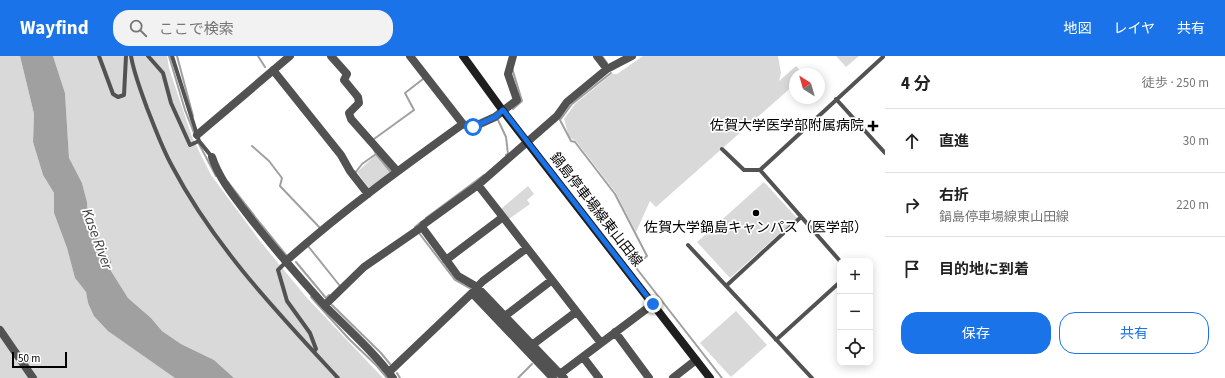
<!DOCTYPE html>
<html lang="ja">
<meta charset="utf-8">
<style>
body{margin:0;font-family:"Source Sans 3","Noto Sans JP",sans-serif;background:#f2f2f2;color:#222}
.controls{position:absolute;right:12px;bottom:12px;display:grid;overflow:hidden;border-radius:8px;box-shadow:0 2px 10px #0003}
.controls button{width:36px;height:36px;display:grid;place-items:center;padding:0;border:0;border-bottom:1px solid #e0e0e0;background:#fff;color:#222;font:20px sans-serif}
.compass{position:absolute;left:789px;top:12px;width:36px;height:36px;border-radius:50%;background:#fff;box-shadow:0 2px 10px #0003;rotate:323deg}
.scale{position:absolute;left:12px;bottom:10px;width:55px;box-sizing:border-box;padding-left:4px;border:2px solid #000;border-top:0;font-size:11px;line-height:14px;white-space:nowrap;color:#000;-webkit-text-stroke:3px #fff;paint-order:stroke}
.stop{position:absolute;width:12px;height:12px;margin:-9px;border:3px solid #1a73e8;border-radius:50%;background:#fff}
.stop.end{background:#1a73e8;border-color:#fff;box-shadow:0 1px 4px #0008}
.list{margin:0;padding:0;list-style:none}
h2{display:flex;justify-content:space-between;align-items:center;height:52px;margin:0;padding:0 16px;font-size:17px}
h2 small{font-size:13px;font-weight:400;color:#767676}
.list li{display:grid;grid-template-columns:26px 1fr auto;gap:12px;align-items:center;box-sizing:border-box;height:64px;padding:0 16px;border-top:1px solid #e0e0e0}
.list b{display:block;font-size:15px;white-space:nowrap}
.list p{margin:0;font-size:13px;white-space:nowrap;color:#767676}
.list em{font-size:13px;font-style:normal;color:#767676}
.actions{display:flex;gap:8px;padding:12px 16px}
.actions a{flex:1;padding:9px 0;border:1px solid #1a73e8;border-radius:16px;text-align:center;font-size:14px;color:#1a73e8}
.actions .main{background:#1a73e8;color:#fff}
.icon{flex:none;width:22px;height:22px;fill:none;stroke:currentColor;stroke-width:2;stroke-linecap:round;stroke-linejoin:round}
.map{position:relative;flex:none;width:885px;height:322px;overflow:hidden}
header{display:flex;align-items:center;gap:24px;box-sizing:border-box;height:56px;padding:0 20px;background:#1a73e8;color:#fff}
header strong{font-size:19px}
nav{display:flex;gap:22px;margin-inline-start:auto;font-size:14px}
.search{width:280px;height:36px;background:#f2f2f2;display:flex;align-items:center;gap:10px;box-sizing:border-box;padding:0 14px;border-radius:16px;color:#767676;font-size:15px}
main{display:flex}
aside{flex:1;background:#fff}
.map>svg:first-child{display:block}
</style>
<header>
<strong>Wayfind</strong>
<div class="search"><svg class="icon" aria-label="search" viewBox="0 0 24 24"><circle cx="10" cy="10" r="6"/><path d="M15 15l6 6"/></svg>ここで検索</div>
<nav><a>地図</a><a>レイヤ</a><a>共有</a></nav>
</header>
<main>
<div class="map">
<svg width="885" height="322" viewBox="0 0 885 322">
<rect width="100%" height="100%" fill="#fff"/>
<path fill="#d9d9d9" d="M0 0H20L34 58 33 86 43 119 54 137V157L67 192 75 222 86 236 88 247 175 322H0Z
M53 0H167L169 12 192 81 211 119 260 185 307 242 383 322H234L214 304 181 288 162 275 151 262 128 242 111 215V205L101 190 88 160 87 146 82 127 69 103 65 37Z
M643 0H778L781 17 779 25 796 10 803 18H795V28L656 151 650 145 636 176 616 137 576 85 569 81 564 63 575 48 612 18H617Z
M836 0H859L846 11Z
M378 97 393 116 370 134 357 116Z
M764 126 797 162 730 222 697 186Z
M528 130 534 138 527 144 530 148 509 163 501 153Z
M736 255 767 289 731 321 700 287Z"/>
<path fill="#a0a0a0" d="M20 0H53L65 37 69 102 82 127 87 146 88 160 101 190 111 205V215L128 242 151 262 162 275 181 288 214 304 234 322H175L108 275 94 260 88 247 86 236 75 222 67 192 54 157V137L43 119 33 86 34 58Z"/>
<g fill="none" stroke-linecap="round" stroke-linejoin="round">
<path stroke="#a0a0a0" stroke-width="2" d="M169 0 185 54 194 77
M177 0 193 60
M258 0 265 11
M602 0 607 7
M512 12 522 45 513 53
M611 17 572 48 560 64 571 85 575 86 615 138 647 200 636 209 637 213 722 322
M498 64 506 81 508 98 506 99
M374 83 414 54 405 37 423 23
M199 88 216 120
M252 90 269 105 282 122 280 130 321 173
M376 98 390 115
M355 117 362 108 376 98 374 94
M228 126 256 162 286 199
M426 162 484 119
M416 173 415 171 421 166
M419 177 455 224 473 234
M308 190 340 230
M296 206 326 242 329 239
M311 241 349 283 377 310 387 322
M332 249 381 297 390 308
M397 317 400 322
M518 322 532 308"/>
<path stroke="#525252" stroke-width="4" d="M99 0 113 38 118 41 124 39 126 0
M131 0C134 18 141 35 147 52 155 72 162 92 172 110 214 190 277 256 338 322
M148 0 163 17 171 47 190 89 199 85
M172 0 199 85 212 101
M836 43 885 97
M722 93 744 114H760L840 205
M760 114 884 0
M688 189 812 322
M286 206 278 214 287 245 310 277 316 293 314 296
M726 230 801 161
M776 284 840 226"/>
<path stroke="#525252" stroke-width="8" d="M331 0 347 18 344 24 358 41 359 47 349 57 351 63 397 115
M410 0 463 68
M597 0 607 13
M273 14 341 99 350 115 368 138
M197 79 290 0
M212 101C219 122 232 138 245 155 270 188 298 220 326 251 349 274 374 296 393 322
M478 129 601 287
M446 204 503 161
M286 205C342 155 402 112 463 68L473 71 495 61 517 44 508 18 513 0
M477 231 483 225 527 192
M325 249 364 211 422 171
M505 260 552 224
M0 274 33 322
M615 276 649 322
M532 289 576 256
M583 301 599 322
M389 316 472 237 553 322
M560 318 653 248
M564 322 477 231 458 220 422 171 424 168 478 129 557 60 567 46 607 13 632 0
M673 322 696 304"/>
<path stroke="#1f1f1f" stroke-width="8" d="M463 0 503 55 710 322"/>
</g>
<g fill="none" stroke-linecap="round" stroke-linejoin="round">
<path stroke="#1a73e8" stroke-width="5" d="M473 71 495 61 503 54 653 248"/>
</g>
<g fill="#000" stroke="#fff" stroke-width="1.5">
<path d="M871 64h4v4h4v4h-4v4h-4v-4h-4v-4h4z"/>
<circle cx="756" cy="157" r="4"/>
</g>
<g text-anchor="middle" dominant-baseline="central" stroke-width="3.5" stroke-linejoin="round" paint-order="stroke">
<g font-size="14" fill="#000" stroke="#fff" text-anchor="end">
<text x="864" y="70">佐賀大学医学部附属病院</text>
<text x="756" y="172" text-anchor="middle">佐賀大学鍋島キャンパス（医学部）</text>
</g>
<g font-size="14" fill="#000" stroke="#fff">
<text transform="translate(596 154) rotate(52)">鍋島停車場線東山田線</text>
</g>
<g font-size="15" font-style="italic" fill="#414141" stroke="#fff">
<text transform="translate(97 183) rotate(70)">Kase River</text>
</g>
</g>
</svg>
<div class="controls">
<button>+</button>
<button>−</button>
<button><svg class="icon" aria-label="locate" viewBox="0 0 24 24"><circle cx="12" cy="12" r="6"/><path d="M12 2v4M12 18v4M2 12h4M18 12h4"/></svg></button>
</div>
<svg class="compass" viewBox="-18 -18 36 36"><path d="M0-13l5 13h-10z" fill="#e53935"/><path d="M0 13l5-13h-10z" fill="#767676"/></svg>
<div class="scale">50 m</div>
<div class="stop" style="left:473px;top:71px"></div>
<div class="stop end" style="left:653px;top:248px"></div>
</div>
<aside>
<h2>4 分<small>徒歩 · 250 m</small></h2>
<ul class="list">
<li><svg class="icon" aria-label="ahead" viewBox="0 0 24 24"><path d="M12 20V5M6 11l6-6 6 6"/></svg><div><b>直進</b></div><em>30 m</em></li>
<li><svg class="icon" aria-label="right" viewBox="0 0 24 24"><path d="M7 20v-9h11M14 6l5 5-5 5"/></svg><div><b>右折</b><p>鍋島停車場線東山田線</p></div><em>220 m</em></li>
<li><svg class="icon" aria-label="arrive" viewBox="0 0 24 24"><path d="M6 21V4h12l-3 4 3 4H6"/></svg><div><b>目的地に到着</b></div></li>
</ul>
<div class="actions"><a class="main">保存</a><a>共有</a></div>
</aside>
</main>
